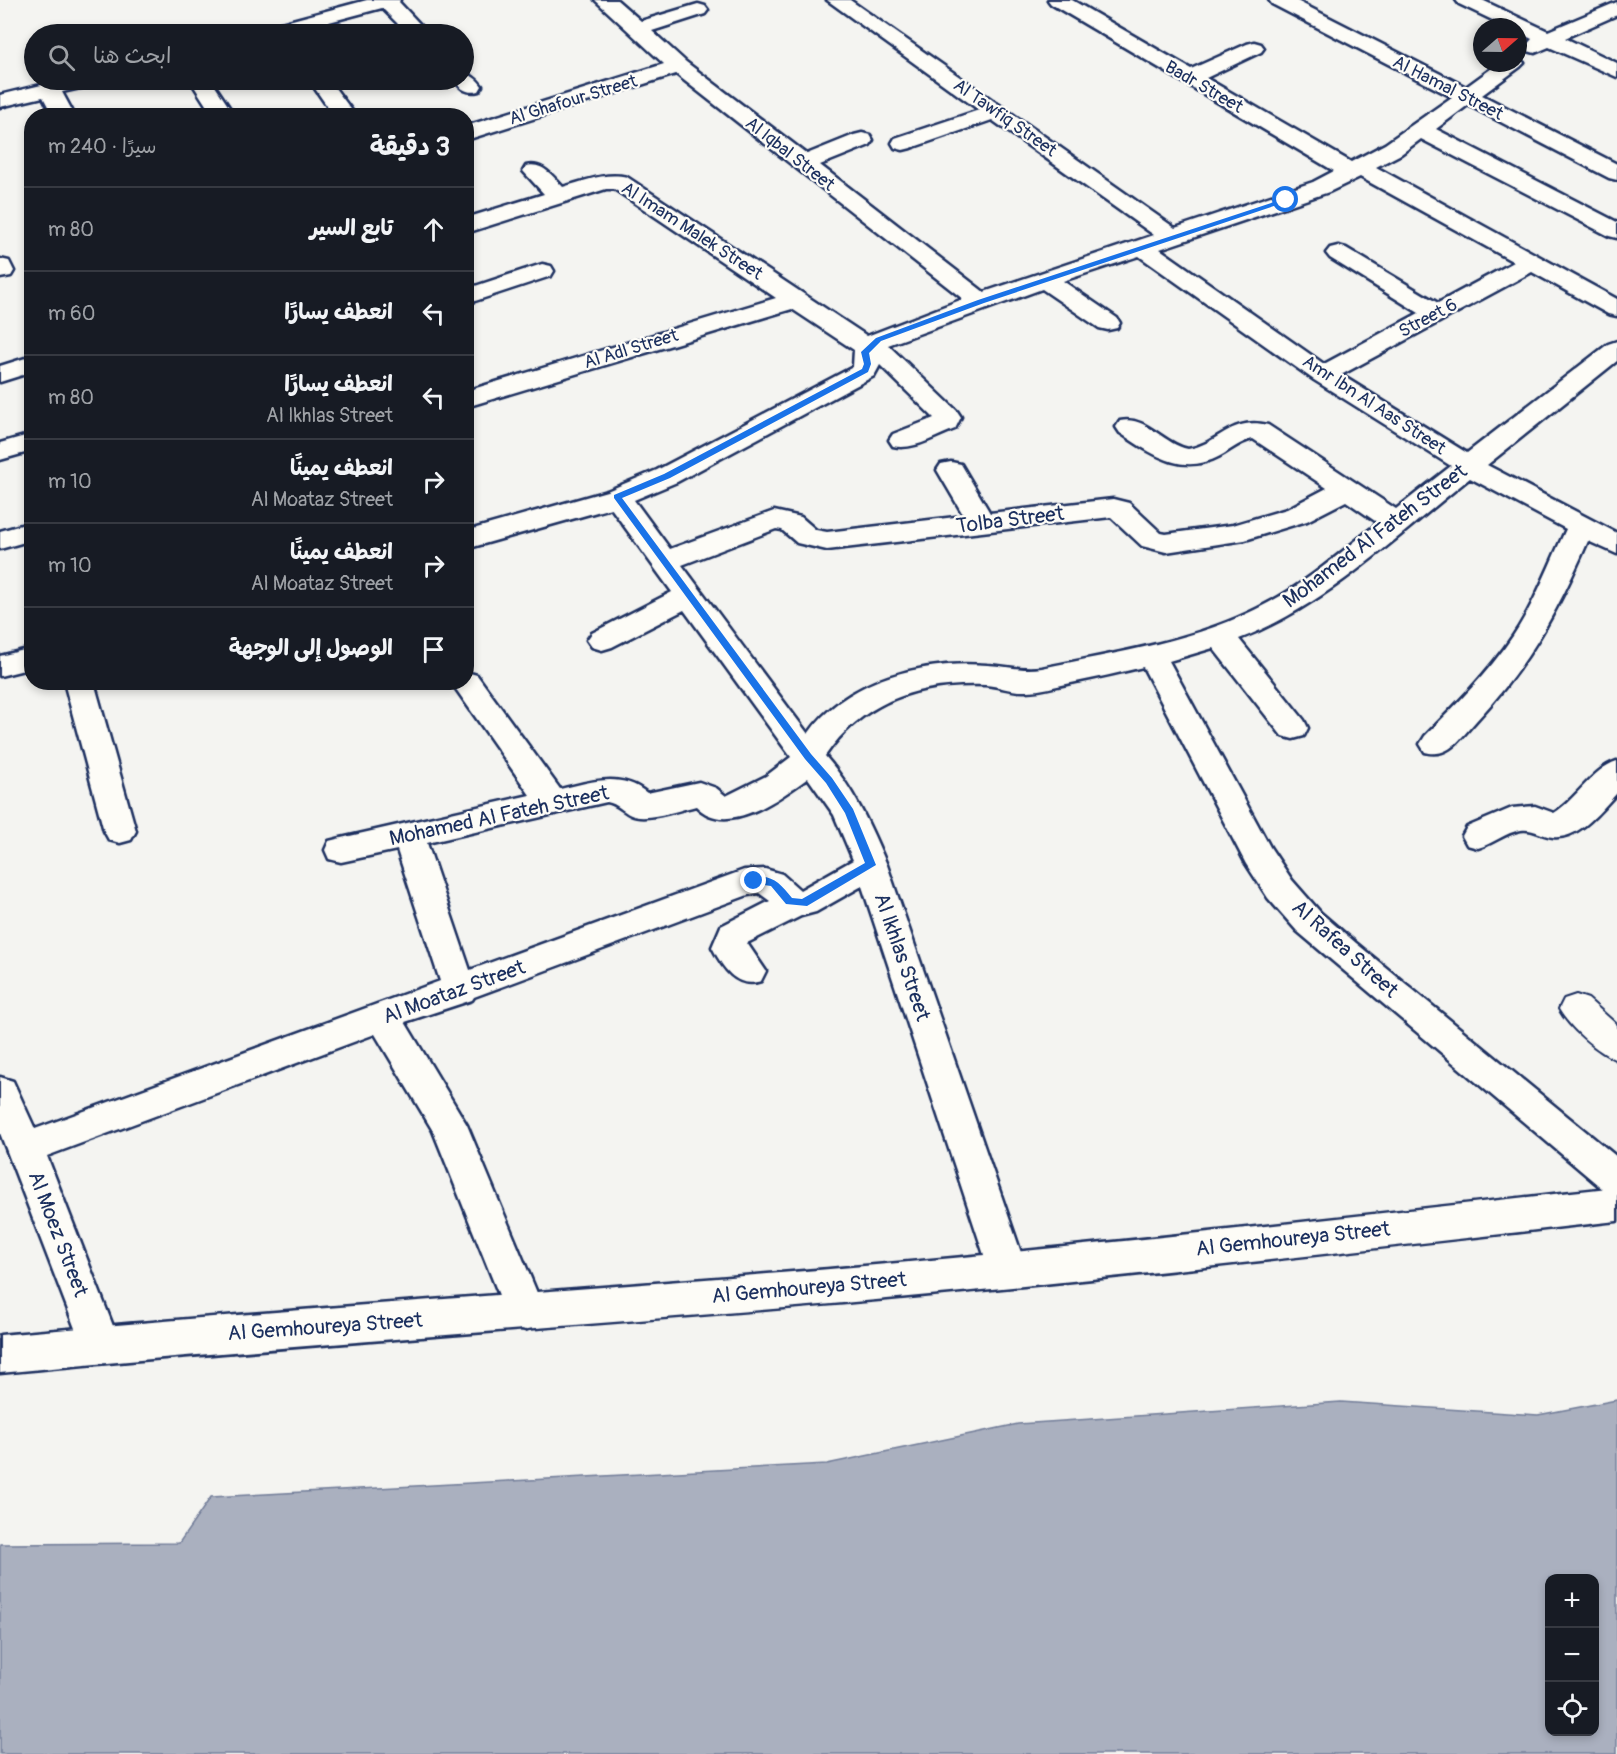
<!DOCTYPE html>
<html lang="ar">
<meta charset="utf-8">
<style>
body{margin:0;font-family:Pangolin,"Playpen Sans Arabic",sans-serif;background:#20242c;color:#f1f3f6;direction:rtl}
.controls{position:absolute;right:18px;bottom:18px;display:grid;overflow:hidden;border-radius:12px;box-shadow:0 3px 9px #0003}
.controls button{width:54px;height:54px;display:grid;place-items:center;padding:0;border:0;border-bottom:2px solid #363941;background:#171b24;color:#f1f3f6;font:30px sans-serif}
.compass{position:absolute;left:1473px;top:18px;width:54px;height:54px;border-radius:50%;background:#171b24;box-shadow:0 3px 9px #0003;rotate:70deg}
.stop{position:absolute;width:18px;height:18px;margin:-14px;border:4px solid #1a73e8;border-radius:50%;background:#fff}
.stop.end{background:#1a73e8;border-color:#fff;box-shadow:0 2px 6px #0008}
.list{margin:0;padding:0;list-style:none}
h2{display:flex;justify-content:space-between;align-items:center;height:78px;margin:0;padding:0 24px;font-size:26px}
h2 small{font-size:20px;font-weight:400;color:#9ea1a6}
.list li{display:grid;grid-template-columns:39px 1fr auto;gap:18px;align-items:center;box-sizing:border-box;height:84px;padding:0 24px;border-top:2px solid #363941}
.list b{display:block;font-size:22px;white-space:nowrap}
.list p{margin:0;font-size:20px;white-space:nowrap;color:#9ea1a6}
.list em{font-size:20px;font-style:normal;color:#9ea1a6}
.icon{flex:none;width:33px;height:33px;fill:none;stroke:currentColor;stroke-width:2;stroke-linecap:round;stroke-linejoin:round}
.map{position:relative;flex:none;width:1617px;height:1754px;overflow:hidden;direction:ltr}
.search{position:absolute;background:#171b24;box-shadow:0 3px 9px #0003;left:24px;top:24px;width:450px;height:66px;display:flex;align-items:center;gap:15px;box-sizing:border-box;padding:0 21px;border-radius:33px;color:#9ea1a6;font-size:22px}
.panel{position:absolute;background:#171b24;box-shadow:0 3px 9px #0003;left:24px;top:108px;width:450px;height:582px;border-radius:24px;direction:rtl}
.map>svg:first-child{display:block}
</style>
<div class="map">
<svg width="1617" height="1754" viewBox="0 0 1617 1754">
<rect width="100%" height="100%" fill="#f4f4f1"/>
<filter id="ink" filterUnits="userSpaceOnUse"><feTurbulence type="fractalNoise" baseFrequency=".0167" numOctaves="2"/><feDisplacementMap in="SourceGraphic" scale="12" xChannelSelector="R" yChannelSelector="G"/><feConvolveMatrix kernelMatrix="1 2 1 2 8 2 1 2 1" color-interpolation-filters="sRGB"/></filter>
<g filter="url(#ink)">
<path fill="#aab0bf" stroke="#717c98" stroke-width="1.5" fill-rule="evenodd" d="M1617 1400V1754H0V1544L179 1543 211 1497 827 1464 1018 1424 1341 1402 1538 1415ZM1550 1578H1594V1732H1550Z"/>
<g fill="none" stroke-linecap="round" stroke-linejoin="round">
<defs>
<path id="service" d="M1576 995 1588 999 1617 1025V1060C1598 1053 1569 1027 1559 1009L1564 999Z"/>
<path id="minor" d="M367 0H400L399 2 429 34H408L382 8 284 34H252L255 30Z
M595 0H617L641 21 698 4 705 6 708 10 705 14 652 31 686 62 807 154 854 135 862 133 870 135 873 140 870 145 820 165 984 292 1154 235 992 120 911 148 903 150 895 148 892 143 895 138 979 110 827 0H850L1175 228 1313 182 1334 171 1051 4 1048 0H1072L1191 69 1247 44 1254 42 1261 44 1264 48 1261 52 1206 78 1351 162 1385 144 1452 97 1272 4 1269 0H1295L1466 87 1499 63H1518V58L1520 59 1524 63 1520 67 1482 95 1617 164V180L1609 178 1468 105 1436 129 1617 222V238L1609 236 1421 139 1401 154 1376 167 1617 299V316L1608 314 1532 272 1341 375 1467 453 1608 344 1617 341V361L1487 465 1617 533V554L1588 541C1558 610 1528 666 1476 721 1461 737 1449 759 1425 752L1420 744 1425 736C1456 705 1488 673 1513 636 1535 603 1549 565 1566 529L1470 478C1397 536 1327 605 1239 639L1304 720 1308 728 1304 736 1293 739 1282 736 1213 648 1169 661 1270 847 1292 880 1321 913 1356 943 1617 1157V1195L1604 1190 1297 931 1268 898 1246 864 1143 667C1119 673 1095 678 1071 683 1056 686 1041 691 1026 691 1012 692 999 686 985 685 921 682 863 700 825 756 854 789 870 825 887 865L1027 1270 1022 1282 1008 1287 994 1282 989 1270 862 886 816 912 801 916 747 943 766 971 761 981C736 989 723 968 712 947L721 926 770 901 759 893 748 895 474 997 472 1000 405 1022 467 1125 545 1312 539 1325 525 1330 511 1325 433 1131 375 1034 47 1156 120 1344 114 1357 100 1362 86 1357 0 1133V1077L13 1081 35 1129 440 981 397 850 341 862 329 859 325 850 329 841 341 838 530 795 451 682H466V672L477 675 560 789C591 782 620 771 647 793L699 782 716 788 726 796 766 776 791 757 684 610 612 647 602 650 592 647 587 640 592 633 672 592 611 508 466 549V531L607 491 657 470 853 367 854 350 792 309 466 407V391L776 298 614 189H606L466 233V218L544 194 523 171 526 166C543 162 552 176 563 187 585 181 605 172 627 177L867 336 963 299 676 74 466 140V126L664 64ZM1360 177 1514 262 1438 303 1346 248 1338 246 1330 248 1326 253 1330 258 1419 313 1324 364 1160 249 1329 192ZM1139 256 1314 380 1451 466 1396 509 1268 425C1230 416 1219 444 1188 449 1163 444 1146 415 1120 421L1116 427 1120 433C1151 453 1181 477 1220 456 1231 450 1241 441 1253 439L1327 488 1287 509 1233 525 1166 534 1161 533 1129 503 1113 499 990 513 961 464 951 462 941 464 937 470 964 516 827 532 816 530 801 517 774 511 670 549 634 500 677 482 874 376 880 365 934 418 893 434 889 440 893 446C913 451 936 436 955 429L961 417 957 411 888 345 1042 289 1099 328 1108 330 1117 328 1120 323 1117 318 1063 281ZM1346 501 1378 523C1343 550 1308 582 1268 603 1199 641 1118 652 1042 668 1022 671 1006 666 987 665 924 660 846 679 808 734L682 565 776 529 782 530 797 543 827 550 1111 517 1142 546 1166 552 1245 540 1307 521ZM808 778 834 815 853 860 800 890 782 874 765 869 744 870 470 970 427 843 607 802C618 804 622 811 631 815 646 822 679 810 696 806 727 838 779 799 808 778Z
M1456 0H1482L1548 31 1617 2V15L1565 38 1617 63V77L1549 47 1535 53 1528 51 1525 47 1532 39 1518 32V27H1507L1459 4Z
M464 73C472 75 477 79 482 86L479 91C467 94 461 89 454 80H464Z
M62 80H97L94 85 62 92 75 116H53L43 97 0 107V95Z
M190 80H211L235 116H213Z
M309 80H329L356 116H334Z
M0 259 9 261 14 271 11 276 0 278Z
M542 264 551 266 554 271 551 276 466 304V289Z
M32 356V372L0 382V366Z
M32 434V451L0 460V443Z
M32 522V540L0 549V531Z
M32 648V668L0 676V656Z
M64 682H94L136 831 131 840 120 843 109 840 104 831Z
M1617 761V793C1602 809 1579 840 1553 837 1542 836 1533 828 1521 830 1506 832 1493 844 1478 848L1467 845 1462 836 1467 827 1512 808 1535 806 1554 813C1577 799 1592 769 1617 761Z"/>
<path id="tertiary" d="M1617 1187V1221C1374 1248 1130 1277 887 1299 591 1326 295 1344 0 1373V1335C295 1308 591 1290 887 1264 1130 1242 1374 1214 1617 1187Z"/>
</defs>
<use href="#service" stroke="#1b2f5e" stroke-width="4"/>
<use href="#minor" stroke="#1b2f5e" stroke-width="5"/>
<use href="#tertiary" stroke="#1b2f5e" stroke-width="5"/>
<use href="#service" fill="#fdfcf7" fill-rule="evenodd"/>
<use href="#minor" fill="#fdfcf7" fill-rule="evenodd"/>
<use href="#tertiary" fill="#fdfcf7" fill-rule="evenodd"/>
</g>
</g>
<path fill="#1a73e8" d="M1286 198 1289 201 984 303 881 341 869 353 871 364 868 372 670 478 622 498 811 754 832 778 853 809 876 865 807 906 786 904 771 886 751 883V878C771 873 780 883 792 898L802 899 865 863 845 813 826 783 805 759 614 498V495L664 474 862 369 864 364 861 352 876 338 978 300Z"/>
<g text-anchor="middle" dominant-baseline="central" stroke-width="4.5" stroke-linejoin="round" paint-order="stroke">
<g font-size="18" fill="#1b2f5e" stroke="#fdfcf7">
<text transform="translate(1204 87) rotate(30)">Badr Street</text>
<text transform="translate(1448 88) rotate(27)">Al Hamal Street</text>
<text transform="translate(573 100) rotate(-17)">Al Ghafour Street</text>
<text transform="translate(1005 118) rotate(35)">Al Tawfiq Street</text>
<text transform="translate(790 154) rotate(38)">Al Iqbal Street</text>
<text transform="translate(692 231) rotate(33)">Al Imam Malek Street</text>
<text transform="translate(1428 318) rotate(-28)">Street 6</text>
<text transform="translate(631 349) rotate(-17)">Al Adl Street</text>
<text transform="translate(1374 405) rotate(33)">Amr Ibn Al Aas Street</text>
</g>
<g font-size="21" fill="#1b2f5e" stroke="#fdfcf7">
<text transform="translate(1010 520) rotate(-7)">Tolba Street</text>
<text transform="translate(1375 536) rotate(-37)">Mohamed Al Fateh Street</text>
<text transform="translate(499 816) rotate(-12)">Mohamed Al Fateh Street</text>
<text transform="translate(1345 949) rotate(42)">Al Rafea Street</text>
<text transform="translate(902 957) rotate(71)">Al Ikhlas Street</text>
<text transform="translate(454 992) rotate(-20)">Al Moataz Street</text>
<text transform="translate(58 1234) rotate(69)">Al Moez Street</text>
<text transform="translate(1293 1239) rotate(-6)">Al Gemhoureya Street</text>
<text transform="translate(809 1288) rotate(-5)">Al Gemhoureya Street</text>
<text transform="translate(325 1327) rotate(-4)">Al Gemhoureya Street</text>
</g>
</g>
</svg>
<div class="controls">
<button>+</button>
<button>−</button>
<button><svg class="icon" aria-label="locate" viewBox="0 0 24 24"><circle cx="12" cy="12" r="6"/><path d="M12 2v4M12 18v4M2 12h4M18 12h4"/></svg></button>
</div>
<svg class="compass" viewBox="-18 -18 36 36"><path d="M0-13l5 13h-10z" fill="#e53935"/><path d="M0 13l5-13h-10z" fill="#9ea1a6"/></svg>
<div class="stop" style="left:1286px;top:200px"></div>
<div class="stop end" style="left:754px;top:881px"></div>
<div class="search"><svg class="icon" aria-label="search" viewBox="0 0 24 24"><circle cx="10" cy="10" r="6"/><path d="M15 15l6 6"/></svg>ابحث هنا</div>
<section class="panel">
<h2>3 دقيقة<small>سيرًا · 240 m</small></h2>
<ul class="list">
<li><svg class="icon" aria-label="ahead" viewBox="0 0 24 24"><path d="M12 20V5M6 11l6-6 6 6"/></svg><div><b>تابع السير</b></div><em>80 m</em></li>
<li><svg class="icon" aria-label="left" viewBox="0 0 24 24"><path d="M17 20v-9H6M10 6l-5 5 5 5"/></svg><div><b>انعطف يسارًا</b></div><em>60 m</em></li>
<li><svg class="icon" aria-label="left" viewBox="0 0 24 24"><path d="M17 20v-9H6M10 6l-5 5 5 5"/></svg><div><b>انعطف يسارًا</b><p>Al Ikhlas Street</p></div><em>80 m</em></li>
<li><svg class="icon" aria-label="right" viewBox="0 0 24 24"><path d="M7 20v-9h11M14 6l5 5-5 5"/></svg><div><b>انعطف يمينًا</b><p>Al Moataz Street</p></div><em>10 m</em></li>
<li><svg class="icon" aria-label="right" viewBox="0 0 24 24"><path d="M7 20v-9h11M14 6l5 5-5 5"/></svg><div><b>انعطف يمينًا</b><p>Al Moataz Street</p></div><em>10 m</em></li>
<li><svg class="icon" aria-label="arrive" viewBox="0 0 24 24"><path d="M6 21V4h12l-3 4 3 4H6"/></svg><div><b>الوصول إلى الوجهة</b></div></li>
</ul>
</section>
</div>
